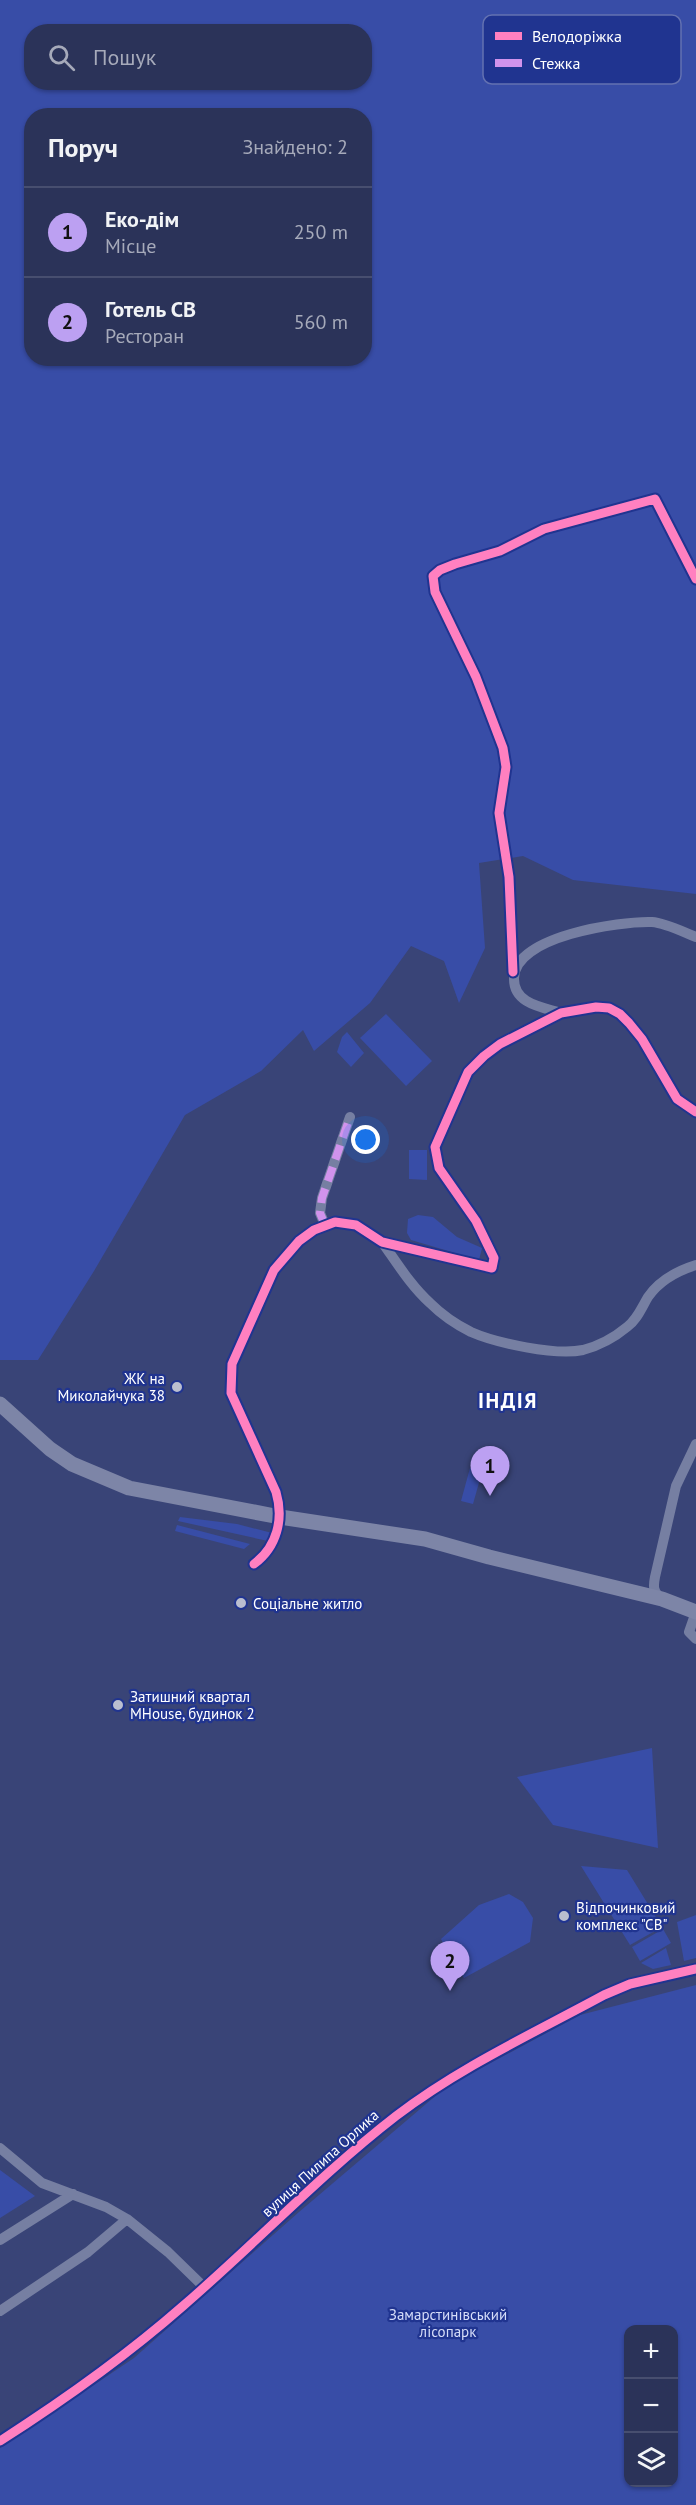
<!DOCTYPE html>
<html lang="uk">
<meta charset="utf-8">
<style>
body{margin:0;font-family:"PT Sans",sans-serif;background:#373f62;color:#f1f3f6}
.controls{position:absolute;right:18px;bottom:18px;display:grid;overflow:hidden;border-radius:12px;box-shadow:0 2px 4px #0004}
.controls button{width:54px;height:54px;display:grid;place-items:center;padding:0;border:0;border-bottom:2px solid #474e6f;background:#2b3359;color:#f1f3f6;font:30px sans-serif}
.you{position:absolute;left:366px;top:1140px;width:21px;height:21px;margin:-15px;border:4px solid #fff;border-radius:50%;background:#1a73e8;box-shadow:0 0 0 9px #1a73e833}
.badge{display:grid;place-items:center;width:39px;height:39px;border-radius:50%;background:#bca0f2;color:#111;font-size:20px;font-weight:700}
.pin{position:absolute;translate:-50% -50px;filter:drop-shadow(0 2px 3px #0008)}
.pin::after{content:'';position:absolute;top:32px;width:21px;height:18px;background:inherit;clip-path:polygon(0 0,100% 0,50% 100%)}
.list{margin:0;padding:0;list-style:none}
h2{display:flex;justify-content:space-between;align-items:center;height:78px;margin:0;padding:0 24px;font-size:26px}
h2 small{font-size:20px;font-weight:400;color:#a6aaba}
.list li{display:grid;grid-template-columns:39px 1fr auto;gap:18px;align-items:center;box-sizing:border-box;height:90px;padding:0 24px;border-top:2px solid #474e6f}
.list b{display:block;font-size:22px;white-space:nowrap}
.list p{margin:0;font-size:20px;white-space:nowrap;color:#a6aaba}
.list em{font-size:20px;font-style:normal;color:#a6aaba}
.icon{flex:none;width:33px;height:33px;fill:none;stroke:currentColor;stroke-width:2;stroke-linecap:round;stroke-linejoin:round}
.map{position:relative;flex:none;width:696px;height:2505px;overflow:hidden}
.search{position:absolute;background:#2b3359;box-shadow:0 2px 4px #0004;left:24px;top:24px;width:348px;height:66px;display:flex;align-items:center;gap:15px;box-sizing:border-box;padding:0 21px;border-radius:24px;color:#a6aaba;font-size:22px}
.panel{position:absolute;background:#2b3359;box-shadow:0 2px 4px #0004;left:24px;top:108px;width:348px;height:258px;border-radius:24px}
.map>svg:first-child{display:block}
</style>
<div class="map">
<svg width="696" height="2505" viewBox="0 0 696 2505">
<rect width="100%" height="100%" fill="#394477"/>
<path fill="#384da7" fill-rule="evenodd" d="M0 0H696V894L573 880 523 856 479 863 485 948 459 1003 444 961 411 946 370 1003 314 1051 303 1030 261 1071 185 1115 94 1271 38 1360H0ZM32 32H364V82H32ZM32 116H364V358H32Z
M386 1014 432 1061 406 1086 360 1038Z
M347 1032 364 1053 351 1067 337 1052 342 1037Z
M409 1150H427V1180L409 1179Z
M418 1215 433 1217 457 1237 482 1248 479 1260 411 1240 407 1233 408 1219Z
M470 1468 482 1472 473 1504 461 1501Z
M180 1517 237 1524 272 1533 268 1541 178 1521Z
M177 1525 250 1544 244 1549 175 1531Z
M652 1748 658 1848 553 1825 517 1777Z
M581 1866 627 1870 662 1927 630 1945Z
M509 1894 523 1902 533 1918 530 1942 464 1978 457 1969 441 1939 479 1905Z
M696 1915V1958L684 1961 677 1922Z
M663 1929 671 1943 640 1961 632 1947Z
M666 1948 671 1965 653 1969 641 1963Z
M696 1985V2505H0V2448L134 2358 299 2212 446 2087 580 2015ZM628 2330H674V2482H628Z
M0 2170 35 2196 0 2218Z"/>
<g fill="none" stroke-linecap="round" stroke-linejoin="round">
<path stroke="#767fa2" stroke-width="10" d="M513 972 509 877 499 813 506 767 503 748 476 677 435 592 433 576 440 570 455 564 500 551 544 529 655 499 696 579
M561 1013C542 1007 514 1004 514 979 513 936 620 921 652 922 666 923 683 932 696 937
M325 1225 320 1213 322 1198 350 1117
M382 1242C397 1263 411 1286 430 1303 441 1314 457 1325 471 1332 496 1343 556 1356 583 1350 598 1346 615 1337 627 1327 637 1320 642 1307 648 1297 659 1281 677 1271 696 1265
M254 1564C277 1547 284 1519 276 1492L231 1393 232 1364 274 1270 299 1241 314 1230 335 1222 356 1225 382 1242 492 1268 494 1258 476 1221 439 1168 435 1147 468 1072 484 1056 500 1044 561 1013 596 1007 609 1008 620 1014 629 1023 642 1039 677 1099 696 1112
M662 1599C653 1592 653 1587 655 1577L676 1486 696 1444
M696 1612 689 1632 696 1639
M0 2148 42 2183 106 2207 127 2219 168 2252 204 2287
M0 2240 73 2194
M0 2311 88 2252 127 2219
M0 2441C64 2400 126 2356 183 2306 255 2244 321 2174 396 2116 460 2067 534 2033 604 1995L630 1984 696 1969"/>
<path stroke="#7d85a7" stroke-width="15" d="M0 1404 50 1449 72 1464 129 1488 280 1517 425 1539 489 1557 662 1599 696 1612"/>
<path stroke="#d193ec" stroke-width="8" stroke-dasharray="15 8" stroke-linecap="butt" d="M325 1225 320 1213 322 1198 350 1117"/>
<defs>
<path id="cycleway" d="M513 972 509 877 499 813 506 767 503 748 476 677 435 592 433 576 440 570 455 564 500 551 544 529 655 499 696 579
M254 1564C277 1547 284 1519 276 1492L231 1393 232 1364 274 1270 299 1241 314 1230 335 1222 356 1225 382 1242 492 1268 494 1258 476 1221 439 1168 435 1147 468 1072 484 1056 500 1044 561 1013 596 1007 609 1008 620 1014 629 1023 642 1039 677 1099 696 1112
M0 2441C64 2400 126 2356 183 2306 255 2244 321 2174 396 2116 460 2067 534 2033 604 1995L630 1984 696 1969"/>
</defs>
<use href="#cycleway" stroke="#203490" stroke-width="13"/>
<use href="#cycleway" stroke="#ff80c0" stroke-width="9"/>
</g>
<g fill="#babecf" stroke="#203490" stroke-width="2">
<circle cx="177" cy="1387" r="6"/>
<circle cx="241" cy="1603" r="6"/>
<circle cx="118" cy="1705" r="6"/>
<circle cx="564" cy="1916" r="6"/>
</g>
<g text-anchor="middle" dominant-baseline="central" stroke-width="4.5" stroke-linejoin="round" paint-order="stroke">
<g font-size="15" fill="#fff" stroke="#203490" text-anchor="start">
<text x="165" y="1378" text-anchor="end">ЖК на<tspan x="165" dy="17">Миколайчука 38</tspan></text>
<text x="253" y="1603">Соціальне житло</text>
<text x="130" y="1696">Затишний квартал<tspan x="130" dy="17">MHouse, будинок 2</tspan></text>
<text x="576" y="1907">Відпочинковий<tspan x="576" dy="17">комплекс "СВ"</tspan></text>
</g>
<g font-size="15" fill="#fff" stroke="#203490">
<text transform="translate(320 2163) rotate(-42)">вулиця Пилипа Орлика</text>
</g>
<g font-size="15" fill="#d6ddf9" stroke="#203490">
<text x="448" y="2314">Замарстинівський<tspan x="448" dy="17">лісопарк</tspan></text>
</g>
<g font-size="21" font-weight="bold" letter-spacing="1.5" fill="#fff" stroke="#203490">
<text x="508" y="1400">ІНДІЯ</text>
</g>
</g>
<rect x="483" y="15" width="198" height="69" rx="9" fill="#203490" stroke="#6371b1" stroke-width="1.5"/>
<rect x="495" y="32" width="27" height="8" fill="#ff80c0"/>
<rect x="495" y="59" width="27" height="8" fill="#d193ec"/>
<g font-size="16" fill="#fff">
<text x="532" y="42">Велодоріжка</text>
<text x="532" y="69">Стежка</text>
</g>
</svg>
<div class="controls">
<button>+</button>
<button>−</button>
<button><svg class="icon" aria-label="layers" viewBox="0 0 24 24"><path d="M12 4l9 5-9 5-9-5zM3 14l9 5 9-5"/></svg></button>
</div>
<div class="you"></div>
<div class="pin badge" style="left:490px;top:1496px">1</div>
<div class="pin badge" style="left:450px;top:1991px">2</div>
<div class="search"><svg class="icon" aria-label="search" viewBox="0 0 24 24"><circle cx="10" cy="10" r="6"/><path d="M15 15l6 6"/></svg>Пошук</div>
<section class="panel">
<h2>Поруч<small>Знайдено: 2</small></h2>
<ul class="list">
<li><span class="badge">1</span><div><b>Еко-дім</b><p>Місце</p></div><em>250 m</em></li>
<li><span class="badge">2</span><div><b>Готель СВ</b><p>Ресторан</p></div><em>560 m</em></li>
</ul>
</section>
</div>
